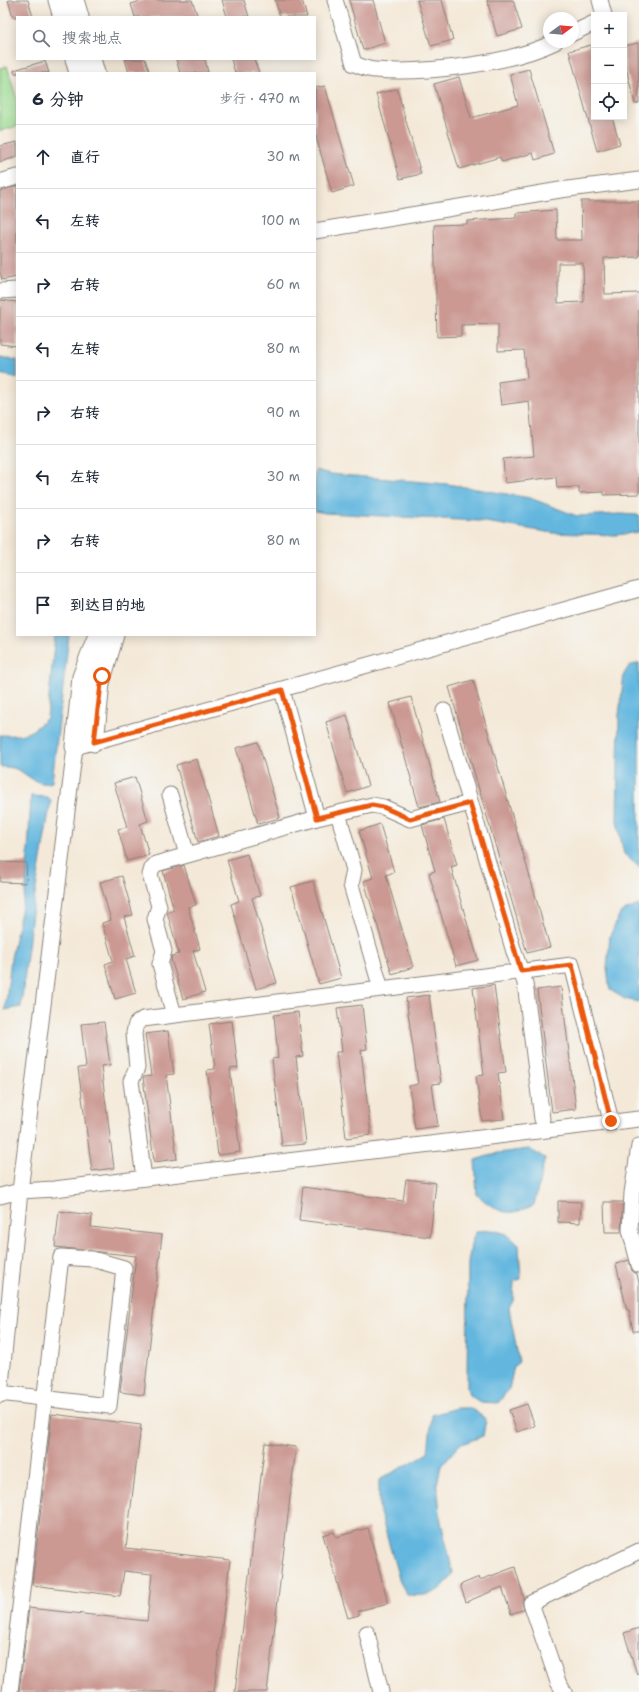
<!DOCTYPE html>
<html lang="zh">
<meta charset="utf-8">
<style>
body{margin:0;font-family:"Shantell Sans","LXGW WenKai TC",sans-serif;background:#f2f2f3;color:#1f2937}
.controls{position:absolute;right:12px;top:12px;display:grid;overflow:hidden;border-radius:0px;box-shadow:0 2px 10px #0003}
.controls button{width:36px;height:36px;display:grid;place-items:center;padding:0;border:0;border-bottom:1px solid #e0e1e3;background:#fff;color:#1f2937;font:20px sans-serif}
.compass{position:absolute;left:543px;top:12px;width:36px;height:36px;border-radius:50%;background:#fff;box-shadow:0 2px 10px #0003;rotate:74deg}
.stop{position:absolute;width:12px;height:12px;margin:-9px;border:3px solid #ea580c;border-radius:50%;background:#fff}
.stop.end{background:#ea580c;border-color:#fff;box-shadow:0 1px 4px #0008}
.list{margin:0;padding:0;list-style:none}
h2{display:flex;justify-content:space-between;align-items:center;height:52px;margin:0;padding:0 16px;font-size:17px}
h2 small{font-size:13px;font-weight:400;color:#747a83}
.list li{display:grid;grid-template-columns:26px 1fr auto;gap:12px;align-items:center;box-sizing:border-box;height:64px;padding:0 16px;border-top:1px solid #e0e1e3}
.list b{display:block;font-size:15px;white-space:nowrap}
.list em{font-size:13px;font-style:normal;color:#747a83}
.icon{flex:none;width:22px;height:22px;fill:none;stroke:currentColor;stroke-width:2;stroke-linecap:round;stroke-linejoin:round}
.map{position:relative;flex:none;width:639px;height:1692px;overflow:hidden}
.search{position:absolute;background:#fff;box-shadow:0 2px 10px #0003;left:16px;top:16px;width:300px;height:44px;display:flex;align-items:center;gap:10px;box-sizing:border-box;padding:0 14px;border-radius:0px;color:#747a83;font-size:15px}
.panel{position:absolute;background:#fff;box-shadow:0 2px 10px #0003;left:16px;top:72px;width:300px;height:564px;border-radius:0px}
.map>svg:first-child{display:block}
</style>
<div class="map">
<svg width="639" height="1692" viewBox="0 0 639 1692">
<rect width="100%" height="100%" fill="#f6f6f2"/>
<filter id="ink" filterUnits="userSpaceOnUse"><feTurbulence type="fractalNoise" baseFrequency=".025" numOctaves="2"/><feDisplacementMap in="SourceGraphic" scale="8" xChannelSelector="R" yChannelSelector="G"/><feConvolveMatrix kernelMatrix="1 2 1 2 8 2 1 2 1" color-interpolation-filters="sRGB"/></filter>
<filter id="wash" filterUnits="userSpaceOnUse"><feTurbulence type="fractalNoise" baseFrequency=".012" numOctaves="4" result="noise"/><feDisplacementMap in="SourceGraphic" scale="16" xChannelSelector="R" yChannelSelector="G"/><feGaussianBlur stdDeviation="0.9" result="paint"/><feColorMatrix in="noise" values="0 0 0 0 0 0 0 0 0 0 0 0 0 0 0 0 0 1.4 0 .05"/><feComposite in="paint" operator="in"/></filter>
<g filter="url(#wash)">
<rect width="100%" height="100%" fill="#f4e9d8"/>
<path fill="#9ddd93" stroke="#5c7c58" d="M7 66 17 100V126L0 131V68Z"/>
<path fill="#63b7df" stroke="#406a7e" d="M0 357 17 360V378L0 374Z
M315 470 330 474 447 484 530 498 577 516 621 514 639 515V532L616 535 553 533 479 521 325 513 315 511Z
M55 635H69L52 782C36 788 27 772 13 768 10 767 4 767 0 767V735C24 736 29 735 47 718Z
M639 663V867L624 854 617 821 619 715 624 674 629 666Z
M31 796 48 797 51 800 32 913 21 1007 5 1010 11 958 26 888Z
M639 905V1001L638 1002 625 999 610 990 607 968 610 936 621 912Z
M529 1149 545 1158 534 1205C506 1218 500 1213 477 1195L475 1160 498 1153Z
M493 1230 507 1234 519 1245 521 1279 514 1281 513 1301 509 1308 519 1362 514 1366 509 1389 498 1403 480 1402 469 1395 467 1388 468 1263 472 1239 477 1231Z
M456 1408H470L486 1419 483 1436 459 1445 441 1466 437 1484 441 1522 453 1573C441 1593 430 1597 407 1595L400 1582 379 1509V1480L428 1453 432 1415Z"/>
<g id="blocks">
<path fill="#cb9892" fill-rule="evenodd" d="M8 0H28L33 17H13Z
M144 0H192L198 17H135L131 4Z
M222 0H244L249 17H227Z
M275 0H302L307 17H280Z
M349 0H373L385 43 363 50Z
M417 0H442L453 40 431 46Z
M487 0H513L522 29 497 36Z
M638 43 639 103 635 104 624 60V46Z
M591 45 594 54V117H612L620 144 597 151 569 51Z
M125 59H145L150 73H129Z
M176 59H205L208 73H180Z
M231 59H254L259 73H235Z
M45 61 49 73H14V70Z
M529 69 554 154 535 160 533 153 502 162 500 157 459 169 434 84 459 77 471 118 518 105 510 74Z
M325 86 354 186 332 193 315 133V88Z
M397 89 421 174 400 179 376 94Z
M17 142V157L0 162V146Z
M17 186V277L2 280 0 272V191Z
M581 201H639V257L604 258 605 294 639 293V494L604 495V492L579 493V487L557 488 556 477 505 483 503 459 534 456 529 401 501 405 498 382 527 378 524 350 498 351V324L461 325V336L437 337 434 225 467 224V221L516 218V213L556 210 557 240H582ZM558 263H583L584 302 558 303Z
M0 300 17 302V346L0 344Z
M473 680 550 947 527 953 449 687Z
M411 697 440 802 419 807 390 703Z
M347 715 368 786 347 793 326 722Z
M258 742 280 818 258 824 236 748Z
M197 759 219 836 198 842 176 765Z
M135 777 148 821 140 824 149 855 127 861 118 829 127 827 114 783Z
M444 819 457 865 451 867 478 960 456 966 429 873 435 871 422 825Z
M380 824 394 872 386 875 413 967 392 974 364 881 373 878 359 831Z
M247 854 260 896 252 898 277 983 256 989 231 904 239 901 227 860Z
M0 862 27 863 26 883 0 882Z
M184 865 196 905 188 907 200 949 193 951 205 992 183 999 171 959 172 956 179 954 167 912 174 910 163 871Z
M122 876 133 915 124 917 135 956 126 959 136 993 115 999 105 964 113 961 102 923 111 920 100 882Z
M313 881 341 978 319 984 291 887Z
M494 985 506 1072 498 1073 504 1119 482 1121 476 1076 484 1075 473 988Z
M561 987 576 1109 552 1112 537 990Z
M429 995 441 1083 432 1084 438 1126 415 1129 409 1086 418 1084 406 998Z
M362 1005 367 1049 361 1050 371 1135 346 1138 336 1052H342L337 1008Z
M298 1012 303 1056 296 1057 306 1144 282 1146 272 1059 278 1058 274 1015Z
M232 1021 238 1068 230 1069 240 1152 218 1155 207 1070 215 1069 209 1024Z
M104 1022 110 1065 101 1066 114 1168 92 1171 78 1068 86 1067 81 1024Z
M168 1031 174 1074 166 1075 177 1159 154 1162 143 1077 151 1076 145 1034Z
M406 1179 436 1183 430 1237 299 1220 303 1187 403 1201Z
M558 1201 581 1202 580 1223 558 1222Z
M604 1202H623L621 1232H605Z
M59 1211 92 1215 91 1227 162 1235 144 1395 120 1392 136 1256 55 1247Z
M629 1260 632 1271 637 1274 639 1283V1331H633L629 1310H627L616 1264Z
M527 1404 535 1426 517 1432 509 1410Z
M52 1414 141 1425 126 1548 230 1560 214 1692H19L29 1608 147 1621 152 1574 124 1571 120 1596 32 1585Z
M265 1443 296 1447 267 1692H235Z
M368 1528 388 1603 358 1611 359 1615 348 1618 323 1535 334 1532 336 1537Z
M515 1567 524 1598 522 1602 524 1609 511 1614 502 1587 466 1602 460 1585 479 1577 480 1580Z
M639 1628V1673L637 1674 624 1633Z"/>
</g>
</g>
<g filter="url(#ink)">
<use href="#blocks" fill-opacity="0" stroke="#88827a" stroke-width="1"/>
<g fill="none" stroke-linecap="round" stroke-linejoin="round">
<defs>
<path id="minor" d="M335 0 354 64C361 66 368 70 375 70 425 74 509 64 555 42
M600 0 604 15
M573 33 594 23
M0 182 17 177
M315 231 560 190 639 180
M0 291 17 290
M282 690 317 818 372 805 383 807 410 819 470 803
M444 711 514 952 525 983 542 1119
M170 795 187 855
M338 813 354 870 351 885 381 989
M174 1015 160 964 164 951 155 919 159 906 150 875 152 868 156 864 317 818
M639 1146 632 1193 630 1230 639 1265
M144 1178 131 1081 137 1068 134 1033 136 1024 143 1019 572 965 611 1121
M0 1196 20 1191 54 1189 639 1119
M0 1393 109 1406 124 1268 92 1259 61 1257 10 1692
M0 1395 20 1191 75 747 639 589
M367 1633 381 1692
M564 1692 558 1682 531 1603 639 1551"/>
<path id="major" d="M58 0 63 17
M74 0 79 17
M75 59 79 73
M91 59 95 73
M94 742 100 683 114 635
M75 747 82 677 98 635"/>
</defs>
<use href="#minor" stroke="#88827a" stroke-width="17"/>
<use href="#major" stroke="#88827a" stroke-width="21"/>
<use href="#minor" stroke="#fff" stroke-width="15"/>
<use href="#major" stroke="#fff" stroke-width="19"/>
</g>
</g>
<g fill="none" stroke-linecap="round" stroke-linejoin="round" filter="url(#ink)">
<path stroke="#ea580c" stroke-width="5" d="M102 676 94 742 282 690 317 818 372 805 383 807 410 819 470 803 521 971 572 965 611 1121"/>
</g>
</svg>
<div class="controls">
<button>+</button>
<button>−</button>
<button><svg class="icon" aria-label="locate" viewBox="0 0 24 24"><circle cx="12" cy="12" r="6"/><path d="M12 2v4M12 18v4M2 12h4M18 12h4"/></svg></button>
</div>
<svg class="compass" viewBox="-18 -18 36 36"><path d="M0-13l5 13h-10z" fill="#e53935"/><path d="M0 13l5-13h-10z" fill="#747a83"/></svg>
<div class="stop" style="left:102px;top:676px"></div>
<div class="stop end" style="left:611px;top:1121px"></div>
<div class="search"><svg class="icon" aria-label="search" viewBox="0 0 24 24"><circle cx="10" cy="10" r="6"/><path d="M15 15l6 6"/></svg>搜索地点</div>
<section class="panel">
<h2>6 分钟<small>步行 · 470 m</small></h2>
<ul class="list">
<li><svg class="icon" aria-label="ahead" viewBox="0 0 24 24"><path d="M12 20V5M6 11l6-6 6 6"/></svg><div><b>直行</b></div><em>30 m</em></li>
<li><svg class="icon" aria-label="left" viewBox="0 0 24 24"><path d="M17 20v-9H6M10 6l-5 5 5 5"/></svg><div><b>左转</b></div><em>100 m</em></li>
<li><svg class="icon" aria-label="right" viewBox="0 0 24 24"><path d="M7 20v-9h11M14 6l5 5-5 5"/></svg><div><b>右转</b></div><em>60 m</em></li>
<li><svg class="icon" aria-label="left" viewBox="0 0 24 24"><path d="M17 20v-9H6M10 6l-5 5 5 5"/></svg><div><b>左转</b></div><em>80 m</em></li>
<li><svg class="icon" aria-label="right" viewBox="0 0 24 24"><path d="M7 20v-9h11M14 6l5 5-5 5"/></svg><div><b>右转</b></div><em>90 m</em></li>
<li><svg class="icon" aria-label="left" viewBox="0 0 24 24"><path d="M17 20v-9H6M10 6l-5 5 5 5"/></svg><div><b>左转</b></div><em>30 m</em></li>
<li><svg class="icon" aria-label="right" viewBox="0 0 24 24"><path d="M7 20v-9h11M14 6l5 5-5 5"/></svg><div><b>右转</b></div><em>80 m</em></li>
<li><svg class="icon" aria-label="arrive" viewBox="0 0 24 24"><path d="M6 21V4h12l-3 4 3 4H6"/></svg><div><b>到达目的地</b></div></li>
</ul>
</section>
</div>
